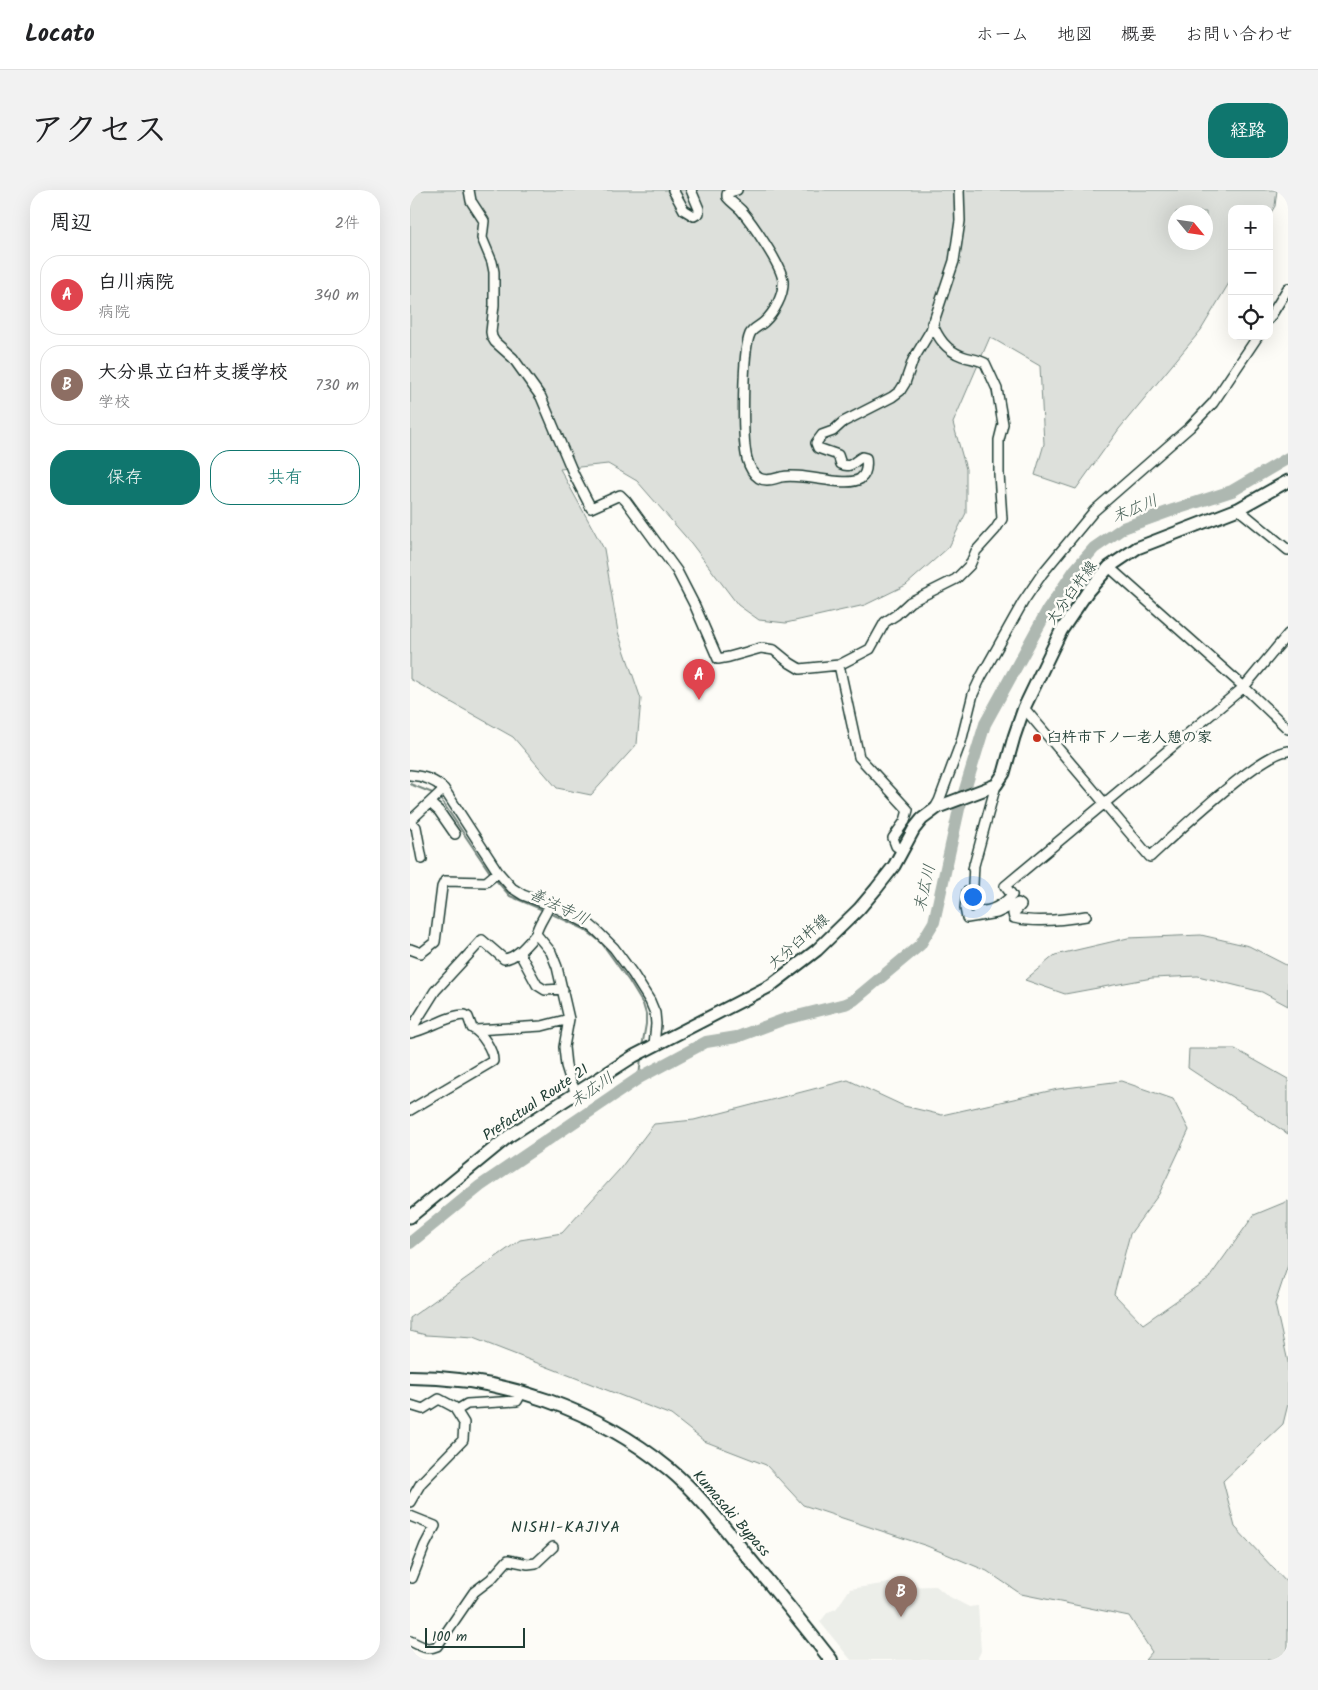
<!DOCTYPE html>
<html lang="ja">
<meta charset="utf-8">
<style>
body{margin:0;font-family:Kalam,"Klee One",sans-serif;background:#f2f2f2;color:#202124}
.controls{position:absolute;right:15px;top:15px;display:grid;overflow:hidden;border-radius:10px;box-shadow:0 5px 20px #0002}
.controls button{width:45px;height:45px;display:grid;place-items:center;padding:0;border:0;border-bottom:1px solid #e0e0e0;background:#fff;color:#202124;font:25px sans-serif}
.compass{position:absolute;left:758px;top:15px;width:45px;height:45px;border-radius:50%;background:#fff;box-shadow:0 5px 20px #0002;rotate:119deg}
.scale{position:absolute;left:15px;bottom:12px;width:100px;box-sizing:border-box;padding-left:5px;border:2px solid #1f3d34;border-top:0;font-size:14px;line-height:18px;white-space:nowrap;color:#1f3d34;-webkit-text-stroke:4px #fdfcf7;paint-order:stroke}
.you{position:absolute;left:562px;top:706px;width:18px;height:18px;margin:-12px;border:4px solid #fff;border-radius:50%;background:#1a73e8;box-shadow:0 0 0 8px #1a73e833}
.badge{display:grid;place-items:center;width:32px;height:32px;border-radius:50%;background:#0f766e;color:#fff;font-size:16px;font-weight:700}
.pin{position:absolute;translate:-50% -41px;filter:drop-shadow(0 1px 2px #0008)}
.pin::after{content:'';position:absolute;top:26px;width:18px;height:15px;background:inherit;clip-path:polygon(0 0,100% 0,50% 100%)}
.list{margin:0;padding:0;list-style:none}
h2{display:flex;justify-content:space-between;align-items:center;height:65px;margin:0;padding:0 20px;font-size:21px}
h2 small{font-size:16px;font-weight:400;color:#757577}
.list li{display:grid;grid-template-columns:32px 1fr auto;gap:15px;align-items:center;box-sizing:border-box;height:80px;margin:0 10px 10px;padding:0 10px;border:1px solid #e0e0e0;border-radius:20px}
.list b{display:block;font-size:19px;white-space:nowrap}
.list p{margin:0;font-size:16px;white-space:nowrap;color:#757577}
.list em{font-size:16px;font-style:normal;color:#757577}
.actions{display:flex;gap:10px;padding:15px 20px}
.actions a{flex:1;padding:11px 0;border:1px solid #0f766e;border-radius:20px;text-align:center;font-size:18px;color:#0f766e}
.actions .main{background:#0f766e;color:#fff}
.icon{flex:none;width:28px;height:28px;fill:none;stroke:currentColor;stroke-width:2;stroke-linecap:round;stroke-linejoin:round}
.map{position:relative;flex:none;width:878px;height:1470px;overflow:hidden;border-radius:20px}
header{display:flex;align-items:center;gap:30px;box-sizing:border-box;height:70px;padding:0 25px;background:#fff;border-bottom:1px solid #e0e0e0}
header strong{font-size:24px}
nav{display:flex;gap:28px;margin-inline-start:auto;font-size:18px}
.intro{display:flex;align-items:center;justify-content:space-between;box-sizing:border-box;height:120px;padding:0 30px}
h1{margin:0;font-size:35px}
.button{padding:12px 22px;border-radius:20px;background:#0f766e;color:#fff;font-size:18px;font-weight:700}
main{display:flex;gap:30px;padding:0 30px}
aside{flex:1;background:#fff;border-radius:20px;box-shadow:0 5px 20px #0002}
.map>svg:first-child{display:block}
</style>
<header>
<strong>Locato</strong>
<nav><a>ホーム</a><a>地図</a><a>概要</a><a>お問い合わせ</a></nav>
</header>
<div class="intro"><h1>アクセス</h1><a class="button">経路</a></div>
<main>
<aside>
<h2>周辺<small>2件</small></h2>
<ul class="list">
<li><span class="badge" style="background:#e0444e">A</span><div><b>白川病院</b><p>病院</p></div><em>340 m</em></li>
<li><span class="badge" style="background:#8d6e63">B</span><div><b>大分県立臼杵支援学校</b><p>学校</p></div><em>730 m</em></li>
</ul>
<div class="actions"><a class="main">保存</a><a>共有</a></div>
</aside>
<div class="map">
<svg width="878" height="1470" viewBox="0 0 878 1470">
<rect width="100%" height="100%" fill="#fdfcf7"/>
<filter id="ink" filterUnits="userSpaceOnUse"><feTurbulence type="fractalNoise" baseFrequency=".02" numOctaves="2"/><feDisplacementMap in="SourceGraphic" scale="10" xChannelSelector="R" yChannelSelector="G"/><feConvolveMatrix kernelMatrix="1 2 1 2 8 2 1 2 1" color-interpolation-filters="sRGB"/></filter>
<g filter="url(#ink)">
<path fill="#eceee9" d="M479 1393 490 1397 526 1396 538 1406 559 1417 568 1416 571 1461 567 1470H441L410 1432 418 1422 426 1419 440 1399Z"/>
<path fill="#dde0db" stroke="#7e8e88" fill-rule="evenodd" d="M0 0H867L865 16 859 26V19H822V88L791 140 709 239 666 299 625 285 634 254 630 176 580 147 543 233 556 279V323L539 357 496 395 455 415 376 433 349 430 328 415 281 353 227 291 198 274 150 279 194 359 208 442 231 509 227 554 181 605 147 598 103 547 0 489ZM766 22H796V52H766Z
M791 745 839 756 878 776V816L852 802 788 786 742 788 655 804 615 790 645 765 718 748Z
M779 859H825L878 889V944L778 878Z
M438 890 494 916 532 925 648 899 711 891 763 909 779 940 749 1004 720 1044 704 1104 733 1134 799 1088 844 1025 878 1011V1075L865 1114 878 1172V1214L873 1234 813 1291 825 1337 878 1394V1470H735L742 1462 719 1426 611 1404 577 1381 517 1356 393 1315 356 1275 294 1251 261 1225 63 1148 16 1145 0 1141V1128L110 1050 152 1043 209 980 244 934 284 930Z"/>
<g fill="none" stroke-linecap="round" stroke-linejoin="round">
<path stroke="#75877f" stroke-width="2" d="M0 594 25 604
M29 607 81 684
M84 688 100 706 133 720
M140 723 174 739 191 752 219 791 233 814 236 824V834L232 857
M229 888 231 867"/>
<path stroke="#aeb8b1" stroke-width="12" d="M0 1053 70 996 229 888 296 852 327 847 375 829 435 814 444 810 510 755 524 732 549 619 575 534 637 421 664 381 684 358 713 338 763 320 822 301 878 268"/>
<defs>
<path id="minor" d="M59 0 61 11 74 31 72 48 82 72 84 82V115L81 142 82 147 85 152 103 168 131 207 164 285 181 318 210 305 216 311 267 381 285 416 308 469 319 467 351 458 364 460 380 473 390 479 429 475 460 459 475 432 486 425 500 412 546 389 560 375 566 361 585 340 592 329 589 284V250L593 234 587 199 575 173C567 169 560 169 552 166 536 160 528 148 522 133
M263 0 274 20 284 26 289 23V19L281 0
M327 0 320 2 317 4V7C321 12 326 15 331 20 342 33 372 76 373 91 374 105 364 123 354 132 350 136 343 138 340 144 332 162 332 249 337 269 339 276 343 284 349 288 356 292 364 289 371 287 392 282 435 298 450 289 457 284 457 275 456 268L452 267C444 271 441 279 431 274L428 265 408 258 406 253 412 245 423 241 433 232 482 207 490 201 495 193 503 170 521 140 544 71 550 31 549 0
M859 129 878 98
M828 319 878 360
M699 377 834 497 878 539
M429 475 449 567 498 620 495 631 483 648 486 656 492 660
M614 518 740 667C764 645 851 562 878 561
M0 585C13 586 24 589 34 599L88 682 102 698 113 705 145 717 180 735 187 741 204 758 223 784 240 811 245 823 246 834 244 855
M20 613 29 621 45 644
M524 620 529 611 551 552 563 504 571 487 613 412 632 384 684 321 780 237 803 213 848 146
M0 631 34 599
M0 631 6 637 12 669
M564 674 562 715C572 729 593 715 602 705L595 696 834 497 878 444
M563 679 586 595
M557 702 555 718 557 728 587 723 608 713 611 715 603 724 604 728C627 733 653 730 676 726
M140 714C136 725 128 734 126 744L141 762 147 777 159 829 154 857 156 876 161 892 166 902
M0 759 11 763 25 752 32 697 35 691 76 692 88 682
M109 762 127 795 135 800 153 799
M66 840 132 836 159 829
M0 841 25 801 72 750 94 769C107 768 118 753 126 744
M0 843C17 840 38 825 55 825L58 827 62 838C72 843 83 860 83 871L0 920
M0 1215 13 1219 29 1209 44 1217 54 1233 53 1250 11 1293 0 1312
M47 1220 57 1214 107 1211 112 1202
M0 1326 25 1336 15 1355 2 1388 0 1387
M0 1451C10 1455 16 1461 27 1456L64 1402 81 1389 98 1370 118 1374 126 1373 143 1357"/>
<path id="major" d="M0 1027 99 946 224 866 360 796 407 760 449 719 466 699 484 676 504 639 512 629 528 617 586 595 594 583 604 547 614 518 651 441 678 401 699 377 727 358 828 319 878 291"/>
<path id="highway" d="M0 1187C94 1187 186 1219 259 1279 289 1304 313 1336 338 1367 366 1401 394 1435 421 1470"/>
</defs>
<use href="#minor" stroke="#1f3d34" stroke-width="12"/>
<use href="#major" stroke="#1f3d34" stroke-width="15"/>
<use href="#highway" stroke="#1f3d34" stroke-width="16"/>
<use href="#minor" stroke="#fdfcf7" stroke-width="9"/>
<use href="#major" stroke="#fdfcf7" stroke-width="11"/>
<use href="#highway" stroke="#fdfcf7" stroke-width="12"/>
</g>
</g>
<circle fill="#c8321e" stroke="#fdfcf7" stroke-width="2" cx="627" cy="548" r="5"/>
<g text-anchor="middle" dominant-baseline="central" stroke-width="5" stroke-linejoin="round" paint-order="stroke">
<g font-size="15" fill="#1f3d34" stroke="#fdfcf7">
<text transform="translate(662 403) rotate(-54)">大分臼杵線</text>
<text transform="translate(389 752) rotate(-41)">大分臼杵線</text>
<text transform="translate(126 913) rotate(-34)">Prefactual Route 21</text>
<text transform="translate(321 1324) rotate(49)">Kumasaki Bypass</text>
</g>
<g font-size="15" font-weight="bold" fill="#1f3d34" stroke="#fdfcf7" text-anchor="start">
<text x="637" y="548">臼杵市下ノ一老人憩の家</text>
</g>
<g font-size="16" font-style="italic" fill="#435c53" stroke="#fdfcf7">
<text transform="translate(725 319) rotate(-22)">末広川</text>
<text transform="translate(515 698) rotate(-77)">末広川</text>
<text transform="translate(149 717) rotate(26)">善法寺川</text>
<text transform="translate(182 900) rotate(-34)">末広川</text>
</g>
<g font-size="16" letter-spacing="1" fill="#1f3d34" stroke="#fdfcf7">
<text x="156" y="1337">NISHI-KAJIYA</text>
</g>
</g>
</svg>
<div class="controls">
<button>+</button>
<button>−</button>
<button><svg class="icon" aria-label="locate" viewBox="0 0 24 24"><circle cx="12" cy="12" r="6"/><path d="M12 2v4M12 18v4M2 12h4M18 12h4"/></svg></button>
</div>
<svg class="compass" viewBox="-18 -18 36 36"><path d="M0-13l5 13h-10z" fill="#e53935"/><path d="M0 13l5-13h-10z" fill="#757577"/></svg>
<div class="scale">100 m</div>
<div class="you"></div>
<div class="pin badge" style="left:289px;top:510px;background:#e0444e">A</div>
<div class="pin badge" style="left:491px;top:1427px;background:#8d6e63">B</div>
</div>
</main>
